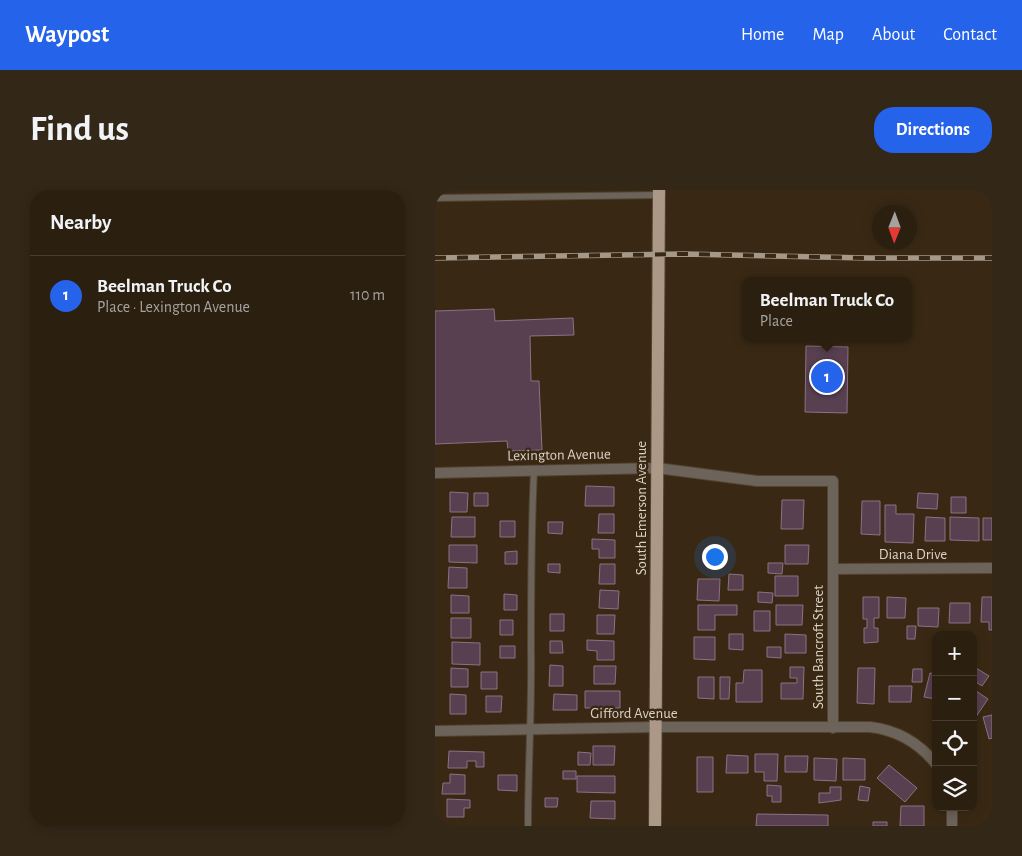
<!DOCTYPE html>
<meta charset="utf-8">
<style>
body{margin:0;font-family:"Alegreya Sans",sans-serif;background:#332718;color:#f1f3f6}
.controls{position:absolute;right:15px;bottom:15px;display:grid;overflow:hidden;border-radius:10px;box-shadow:0 2px 12px #0003}
.controls button{width:45px;height:45px;display:grid;place-items:center;padding:0;border:0;border-bottom:1px solid #473d2f;background:#2b1f0f;color:#f1f3f6;font:25px sans-serif}
.compass{position:absolute;left:437px;top:15px;width:45px;height:45px;border-radius:50%;background:#2b1f0f;box-shadow:0 2px 12px #0003;rotate:181deg}
.you{position:absolute;left:279px;top:366px;width:18px;height:18px;margin:-12px;border:4px solid #fff;border-radius:50%;background:#1a73e8;box-shadow:0 0 0 8px #1a73e833}
.badge{display:grid;place-items:center;width:32px;height:32px;border-radius:50%;background:#2563eb;color:#fff;font-size:16px;font-weight:700}
.pin{position:absolute;translate:-50% -50%;border:2px solid #fff;box-shadow:0 1px 5px #0006}
.popup{position:absolute;left:307px;top:87px;width:170px;height:65px;box-sizing:border-box;display:grid;place-content:center;border-radius:10px;background:#2b1f0f;filter:drop-shadow(0 1px 4px #0005);font-size:16px;white-space:nowrap;color:#a6a29e}
.popup b{font-size:19px;color:#f1f3f6}
.popup::after{content:'';position:absolute;left:50%;top:100%;margin-left:-10px;border:10px solid transparent;border-top-color:#2b1f0f}
.list{margin:0;padding:0;list-style:none}
h2{display:flex;justify-content:space-between;align-items:center;height:65px;margin:0;padding:0 20px;font-size:21px}
h2 small{font-size:16px;font-weight:400;color:#a6a29e}
.list li{display:grid;grid-template-columns:32px 1fr auto;gap:15px;align-items:center;box-sizing:border-box;height:80px;padding:0 20px;border-top:1px solid #473d2f}
.list b{display:block;font-size:19px;white-space:nowrap}
.list p{margin:0;font-size:16px;white-space:nowrap;color:#a6a29e}
.list em{font-size:16px;font-style:normal;color:#a6a29e}
.icon{flex:none;width:28px;height:28px;fill:none;stroke:currentColor;stroke-width:2;stroke-linecap:round;stroke-linejoin:round}
.map{position:relative;flex:none;width:557px;height:636px;overflow:hidden;border-radius:20px}
header{display:flex;align-items:center;gap:30px;box-sizing:border-box;height:70px;padding:0 25px;background:#2563eb;color:#fff}
header strong{font-size:24px}
nav{display:flex;gap:28px;margin-inline-start:auto;font-size:18px}
.intro{display:flex;align-items:center;justify-content:space-between;box-sizing:border-box;height:120px;padding:0 30px}
h1{margin:0;font-size:35px}
.button{padding:12px 22px;border-radius:20px;background:#2563eb;color:#fff;font-size:18px;font-weight:700}
main{display:flex;gap:30px;padding:0 30px}
aside{flex:1;background:#2b1f0f;border-radius:20px;box-shadow:0 2px 12px #0003}
.map>svg:first-child{display:block}
</style>
<header>
<strong>Waypost</strong>
<nav><a>Home</a><a>Map</a><a>About</a><a>Contact</a></nav>
</header>
<div class="intro"><h1>Find us</h1><a class="button">Directions</a></div>
<main>
<aside>
<h2>Nearby<small></small></h2>
<ul class="list">
<li><span class="badge">1</span><div><b>Beelman Truck Co</b><p>Place · Lexington Avenue</p></div><em>110 m</em></li>
</ul>
</aside>
<div class="map">
<svg width="557" height="636" viewBox="0 0 557 636">
<rect width="100%" height="100%" fill="#392914"/>
<path fill="#584050" stroke="#8c7283" d="M59 119 60 131 138 128 139 145 95 146 96 191H104L107 260 73 261 72 251 0 254V121Z
M371 156 413 157 412 223 370 222Z
M151 296 179 297V316H150Z
M15 302 33 303 32 322H15Z
M39 303H53V316H39Z
M483 303 503 304 502 319 482 318Z
M516 307H531V323H516Z
M347 310H369L368 339H346Z
M427 311H445V345L426 344Z
M450 315H461V324H479L478 353 450 352Z
M164 324H179V343H163Z
M17 327H40V347H16Z
M491 327 510 328V351H490Z
M515 327 544 328V351L515 350Z
M548 328H557V350H548Z
M65 331H80V347H65Z
M113 332H128L127 344 113 343Z
M157 349 180 350V368H164V359H157Z
M14 355H42V373L14 372Z
M350 355H374L373 374H350Z
M82 361V374H70V362Z
M333 373H348L347 384 333 383Z
M113 374H125V383L113 382Z
M165 374H180V394H164Z
M14 377 32 378V398H13Z
M294 384 308 385V400H293Z
M340 386H363V406H340Z
M263 389H285L284 411 262 410Z
M165 400 184 401 183 419 164 418Z
M323 402 338 403 337 413 323 412Z
M69 404 82 405V420H69Z
M16 405 34 406V423H16Z
M428 407H444V428H439V438H443V452L429 453V438H432V429H428Z
M452 407 471 408 470 428H452Z
M547 407H557V440H554V432H546Z
M515 413H535V433H514Z
M263 415H302V425H280V440H263Z
M341 415H368L367 435H341Z
M483 418H504L503 437 483 436Z
M319 421H335V441H319Z
M115 424H129V441H115Z
M162 425H180L179 444H162Z
M16 428H36V448H16Z
M65 430H78V445H65Z
M472 436H481L480 449H472Z
M294 444H308V460L294 459Z
M350 444 371 445V463H350Z
M259 447H280V470L259 469Z
M152 450 179 451V470H162V461L152 460Z
M115 451H127L128 463H115Z
M17 452 45 453V475L17 474Z
M65 456H80V468H65Z
M332 457H346V468L332 467Z
M115 475 128 476V496H114Z
M159 476H181L180 494H159Z
M355 477H369L368 509H346V493H362V488H355Z
M16 478 33 479V497H16Z
M423 478H440L439 514 422 513Z
M541 478 554 486 547 496 538 490V482Z
M478 479H487V492H477Z
M309 480H327V512H301V493H308Z
M46 482H62V499H46Z
M495 483 501 484V509L489 507Z
M263 487H279V509L263 508Z
M285 487H295L294 509H285Z
M454 496H477L476 512H454Z
M538 499 553 509 538 531Z
M150 501H185V518H150Z
M15 504 31 505V524H15Z
M119 504 142 505V520H118Z
M51 506H67L66 522H51Z
M557 525V548L554 549 548 527Z
M158 556H180L179 575H158Z
M14 561 49 562V577H41V571H32V578H13Z
M143 562 156 563 155 575H143Z
M320 564H343L342 591H329V582H320Z
M292 565 313 566V583H291Z
M350 566H373L372 582H350Z
M262 567H278V602H262Z
M379 568 402 569 401 591 379 590Z
M408 568 430 569V590H408Z
M454 575 482 598 470 612 442 588Z
M128 581H141V589H128Z
M15 584 30 585V604H7L8 593H15Z
M63 585H82V601L63 600Z
M142 586H180V603L142 602Z
M332 595 346 596V612H337V606H332Z
M425 596 435 598 433 611 423 610Z
M395 597H406V610L384 613V603H395Z
M110 608H123L122 617H110Z
M12 609 35 610V618H29V627H12Z
M156 611H180V629L155 628Z
M466 616H489V636H465Z
M322 624 393 625V636H321Z
M438 632H452V636H438Z"/>
<g fill="none" stroke-linecap="round" stroke-linejoin="round">
<defs>
<path id="service" d="M0 8 224 5
M93 636C93 577 97 519 96 460 96 401 96 341 99 281"/>
<path id="minor" d="M0 283 222 278 322 291H398V538
M398 379 557 378
M0 541 221 537H435C462 540 484 553 501 574
M517 617V636"/>
<path id="primary" d="M220 636 224 0"/>
</defs>
<use href="#service" stroke="#534430" stroke-width="8"/>
<use href="#minor" stroke="#534430" stroke-width="12"/>
<use href="#primary" stroke="#534430" stroke-width="14"/>
<use href="#service" stroke="#6c635a" stroke-width="6"/>
<use href="#minor" stroke="#6c635a" stroke-width="10"/>
<use href="#primary" stroke="#ac9886" stroke-width="12"/>
<defs>
<path id="rail" d="M0 68 249 64 433 68H557"/>
</defs>
<use href="#rail" stroke="#a49888" stroke-width="5.5"/>
<use href="#rail" stroke="#392914" stroke-width="4" stroke-dasharray="11" stroke-linecap="butt"/>
</g>
<g text-anchor="middle" dominant-baseline="central" stroke-width="5" stroke-linejoin="round" paint-order="stroke">
<g font-size="15" fill="#dbd1c4" stroke="#392914">
<text transform="translate(124 265) rotate(-1)">Lexington Avenue</text>
<text transform="translate(206 318) rotate(-90)">South Emerson Avenue</text>
<text x="478" y="364">Diana Drive</text>
<text transform="translate(383 457) rotate(-90)">South Bancroft Street</text>
<text x="199" y="523">Gifford Avenue</text>
</g>
</g>
</svg>
<div class="controls">
<button>+</button>
<button>−</button>
<button><svg class="icon" aria-label="locate" viewBox="0 0 24 24"><circle cx="12" cy="12" r="6"/><path d="M12 2v4M12 18v4M2 12h4M18 12h4"/></svg></button>
<button><svg class="icon" aria-label="layers" viewBox="0 0 24 24"><path d="M12 4l9 5-9 5-9-5zM3 14l9 5 9-5"/></svg></button>
</div>
<svg class="compass" viewBox="-18 -18 36 36"><path d="M0-13l5 13h-10z" fill="#e53935"/><path d="M0 13l5-13h-10z" fill="#a6a29e"/></svg>
<div class="you"></div>
<div class="pin badge" style="left:392px;top:187px">1</div>
<div class="popup"><b>Beelman Truck Co</b>Place</div>
</div>
</main>
